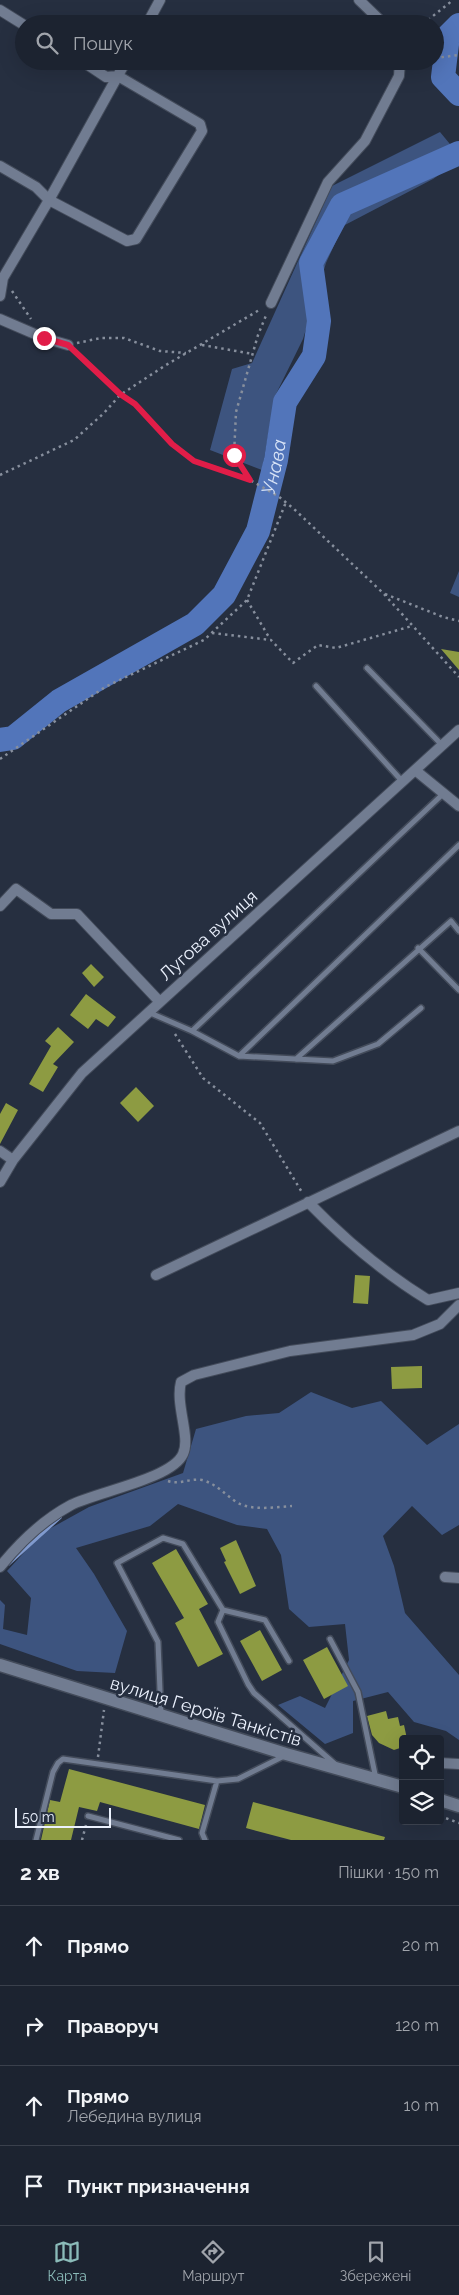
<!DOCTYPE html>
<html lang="uk">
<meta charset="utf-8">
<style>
body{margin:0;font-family:Raleway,sans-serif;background:#292f3c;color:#f1f3f6}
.controls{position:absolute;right:15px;bottom:15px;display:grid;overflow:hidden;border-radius:5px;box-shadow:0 5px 20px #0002}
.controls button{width:45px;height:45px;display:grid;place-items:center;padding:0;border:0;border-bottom:1px solid #3a404c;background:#1c2330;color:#f1f3f6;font:25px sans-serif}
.scale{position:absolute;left:15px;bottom:12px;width:96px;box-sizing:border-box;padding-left:5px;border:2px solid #ebf1fd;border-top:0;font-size:14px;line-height:18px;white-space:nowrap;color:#ebf1fd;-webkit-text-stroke:4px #262f40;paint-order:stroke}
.stop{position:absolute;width:15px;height:15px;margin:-11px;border:4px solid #e11d48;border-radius:50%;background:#fff}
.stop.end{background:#e11d48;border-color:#fff;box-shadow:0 1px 5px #0008}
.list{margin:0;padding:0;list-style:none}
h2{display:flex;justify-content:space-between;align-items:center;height:65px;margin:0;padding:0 20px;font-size:21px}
h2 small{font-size:16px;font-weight:400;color:#a0a4ab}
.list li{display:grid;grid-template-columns:32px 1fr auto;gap:15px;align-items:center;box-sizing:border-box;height:80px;padding:0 20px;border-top:1px solid #3a404c}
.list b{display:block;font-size:19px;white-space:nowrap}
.list p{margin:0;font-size:16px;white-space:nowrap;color:#a0a4ab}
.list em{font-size:16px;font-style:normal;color:#a0a4ab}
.icon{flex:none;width:28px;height:28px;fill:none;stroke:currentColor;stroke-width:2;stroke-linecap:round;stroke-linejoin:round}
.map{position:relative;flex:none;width:459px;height:1840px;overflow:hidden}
.search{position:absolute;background:#1c2330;box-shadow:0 5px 20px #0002;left:15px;right:15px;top:15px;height:55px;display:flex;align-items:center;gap:12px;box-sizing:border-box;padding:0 18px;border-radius:28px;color:#a0a4ab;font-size:19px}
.sheet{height:385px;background:#1c2330}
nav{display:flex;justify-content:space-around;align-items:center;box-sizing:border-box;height:70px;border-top:1px solid #3a404c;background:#1c2330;font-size:14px;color:#a0a4ab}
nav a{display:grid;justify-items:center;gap:2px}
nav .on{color:#8bbbb9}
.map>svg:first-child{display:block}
</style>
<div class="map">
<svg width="459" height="1840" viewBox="0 0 459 1840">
<rect width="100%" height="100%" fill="#262f40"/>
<path fill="#3d547f" d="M440 132 459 155V161L433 179 343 226 326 263 303 339 275 396 262 470 210 450 232 369 252 363 332 186Z
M459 571V597L450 593Z
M311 1392 352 1408 381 1401 427 1445 459 1424V1525L442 1535 412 1506 383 1536 394 1566 405 1613 459 1675V1740L446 1731 414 1722 388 1692 353 1701V1733L325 1744 278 1705 300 1696 325 1708 349 1660 345 1624 309 1627 289 1609 281 1555 267 1529 237 1525 178 1504 150 1526 76 1548 94 1574 127 1631 115 1673 77 1671 0 1644V1600L5 1605 3 1629 27 1635 31 1598 7 1571 42 1533 89 1507 183 1473 196 1429 246 1416 279 1413Z"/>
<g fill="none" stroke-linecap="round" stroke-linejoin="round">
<path stroke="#809ace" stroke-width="4" d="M8 1564 60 1517"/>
<g stroke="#5275ba" stroke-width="24">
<path d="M459 25 448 36 443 77 459 94"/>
<path id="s1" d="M0 740 13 738 59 701 195 624 224 595 258 531 276 460 285 402 314 356 319 321 311 263 342 205 459 153"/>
</g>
</g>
<path fill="#8d9b42" d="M441 649 459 652V670Z
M91 964 104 977 94 987 82 973Z
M86 994 116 1017 108 1027 96 1019 88 1029 70 1015Z
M58 1027 74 1042 53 1064 58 1067 43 1092 29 1084 51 1046 45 1041Z
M136 1087 154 1106 138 1122 120 1103Z
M6 1103 18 1110 0 1144V1114Z
M355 1275 370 1276 368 1304 353 1303Z
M422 1366V1388L392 1389 391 1367Z
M236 1540 256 1586 240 1594 224 1562 226 1561 220 1548Z
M176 1549 208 1604 199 1609 223 1654 198 1667 175 1623 184 1618 152 1563Z
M260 1630 282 1670 262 1681 240 1641Z
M327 1647 348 1686 324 1699 303 1660Z
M386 1711 388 1719 398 1717 400 1726 404 1725 407 1739H403V1747L394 1750 379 1743 372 1735 367 1716Z
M69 1769 205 1805 199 1829 100 1802 97 1811 79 1807 71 1840H41L50 1800 60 1802Z
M253 1802 385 1837 384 1840H291L246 1828Z"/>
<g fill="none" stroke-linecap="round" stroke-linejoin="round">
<defs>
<path id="lane" d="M367 668 442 745
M316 686 402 781
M418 948 459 990
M148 1012 192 1031 239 1056 333 1061 378 1044 421 1008
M192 1031 444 793
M239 1056 459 845
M296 1059 451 921 459 931
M223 1610 265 1620 289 1661
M330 1639 358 1692 376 1779
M161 1715 158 1642 117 1563 163 1538 183 1544 223 1610 218 1622 248 1684 254 1693 336 1765
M88 1816 179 1840
M36 1840 53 1772 58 1763 63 1759 217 1781 238 1779 284 1756
M205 1840 202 1833 217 1781"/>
<path id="street" d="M359 0 384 24
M0 10 24 25
M147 24 160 0
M0 166 36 187 49 200 127 241 136 239 202 131 200 124 118 76 106 77 82 61
M0 296 3 278 49 200 126 61
M271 303 328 182 365 141 399 76 400 61
M0 319 44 338 68 345
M415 770 459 806
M0 906 16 889 51 914H77L159 1001
M0 1151 13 1160
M0 1182 13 1160 82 1073 459 730
M308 1202C344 1239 384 1273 428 1300L459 1293
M156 1275 459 1131
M0 1567C20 1542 43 1520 71 1505 96 1492 172 1479 183 1454 191 1437 175 1405 181 1382L194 1375 290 1351 413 1335 440 1324 459 1305
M445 1577 459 1578
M440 1763 459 1764"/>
<path id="secondary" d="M0 1665 286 1754 403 1787
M440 1800 459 1806"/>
</defs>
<use href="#lane" stroke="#434b5a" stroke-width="8"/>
<use href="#street" stroke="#434b5a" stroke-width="12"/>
<use href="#secondary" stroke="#434b5a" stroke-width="15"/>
<path stroke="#878f9d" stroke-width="2.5" stroke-dasharray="2.5 4" stroke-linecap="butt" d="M423 24 453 0
M435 58 459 55
M12 291 31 319
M77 343 101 338H124L160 351 186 353
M202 345 253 354
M76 353 120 395 135 405 172 445 194 461 250 480 278 496 294 509 383 593 459 677
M0 475 74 440 104 413 120 395 166 365 261 309
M249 479 234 455 236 412 258 335 267 313
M385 594 443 617 459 621
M247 600 270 639
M212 633 271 640 293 663 318 645 336 648 412 626
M0 759 105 687 204 640 247 600 286 502
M175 1034 203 1078 260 1123 303 1194
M168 1481C180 1485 190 1478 202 1480 217 1484 225 1495 238 1503 253 1511 275 1507 292 1506
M98 1757 104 1710
M440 1816 459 1823
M82 1840 86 1825"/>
<use href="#lane" stroke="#717c91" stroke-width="5"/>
<use href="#street" stroke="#717c91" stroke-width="10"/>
<use href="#secondary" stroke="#717c91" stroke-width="12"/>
</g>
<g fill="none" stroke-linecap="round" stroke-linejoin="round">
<path stroke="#e11d48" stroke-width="6" d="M44 338 68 345 120 394 135 404 172 444 194 461 250 480 234 455"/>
</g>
<g text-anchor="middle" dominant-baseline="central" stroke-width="5" stroke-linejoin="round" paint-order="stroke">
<g font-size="18" fill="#ebf1fd" stroke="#262f40">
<text transform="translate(208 935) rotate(-42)">Лугова вулиця</text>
<text transform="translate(206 1711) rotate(17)">вулиця Героїв Танкістів</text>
</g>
<g font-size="19" font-style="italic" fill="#d9e4f7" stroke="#262f40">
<text stroke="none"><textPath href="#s1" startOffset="408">Унава</textPath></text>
</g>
</g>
</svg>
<div class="controls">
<button><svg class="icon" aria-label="locate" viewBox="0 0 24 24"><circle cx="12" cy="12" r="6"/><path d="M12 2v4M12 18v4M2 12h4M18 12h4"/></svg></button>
<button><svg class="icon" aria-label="layers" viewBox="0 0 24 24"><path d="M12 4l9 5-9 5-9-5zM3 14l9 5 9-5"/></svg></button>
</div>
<div class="scale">50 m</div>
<div class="stop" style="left:234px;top:455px"></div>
<div class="stop end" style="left:44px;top:338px"></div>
<div class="search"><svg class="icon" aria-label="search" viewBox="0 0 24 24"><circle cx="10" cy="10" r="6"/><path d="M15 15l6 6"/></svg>Пошук</div>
</div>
<section class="sheet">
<h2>2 хв<small>Пішки · 150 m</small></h2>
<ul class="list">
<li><svg class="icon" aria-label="ahead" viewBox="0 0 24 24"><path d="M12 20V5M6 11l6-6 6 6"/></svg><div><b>Прямо</b></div><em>20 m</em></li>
<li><svg class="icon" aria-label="right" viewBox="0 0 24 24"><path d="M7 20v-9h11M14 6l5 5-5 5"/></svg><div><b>Праворуч</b></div><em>120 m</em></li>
<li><svg class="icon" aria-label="ahead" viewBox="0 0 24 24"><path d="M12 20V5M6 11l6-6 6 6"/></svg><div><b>Прямо</b><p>Лебедина вулиця</p></div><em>10 m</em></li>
<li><svg class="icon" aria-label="arrive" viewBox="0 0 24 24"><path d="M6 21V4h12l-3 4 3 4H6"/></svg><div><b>Пункт призначення</b></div></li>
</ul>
</section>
<nav>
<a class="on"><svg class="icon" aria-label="map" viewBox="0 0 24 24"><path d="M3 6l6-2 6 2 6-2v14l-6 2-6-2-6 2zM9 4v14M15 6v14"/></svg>Карта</a>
<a><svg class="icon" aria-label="directions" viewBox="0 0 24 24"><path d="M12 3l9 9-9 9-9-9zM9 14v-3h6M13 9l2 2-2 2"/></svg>Маршрут</a>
<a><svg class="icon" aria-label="saved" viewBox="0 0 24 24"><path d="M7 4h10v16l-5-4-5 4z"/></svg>Збережені</a>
</nav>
